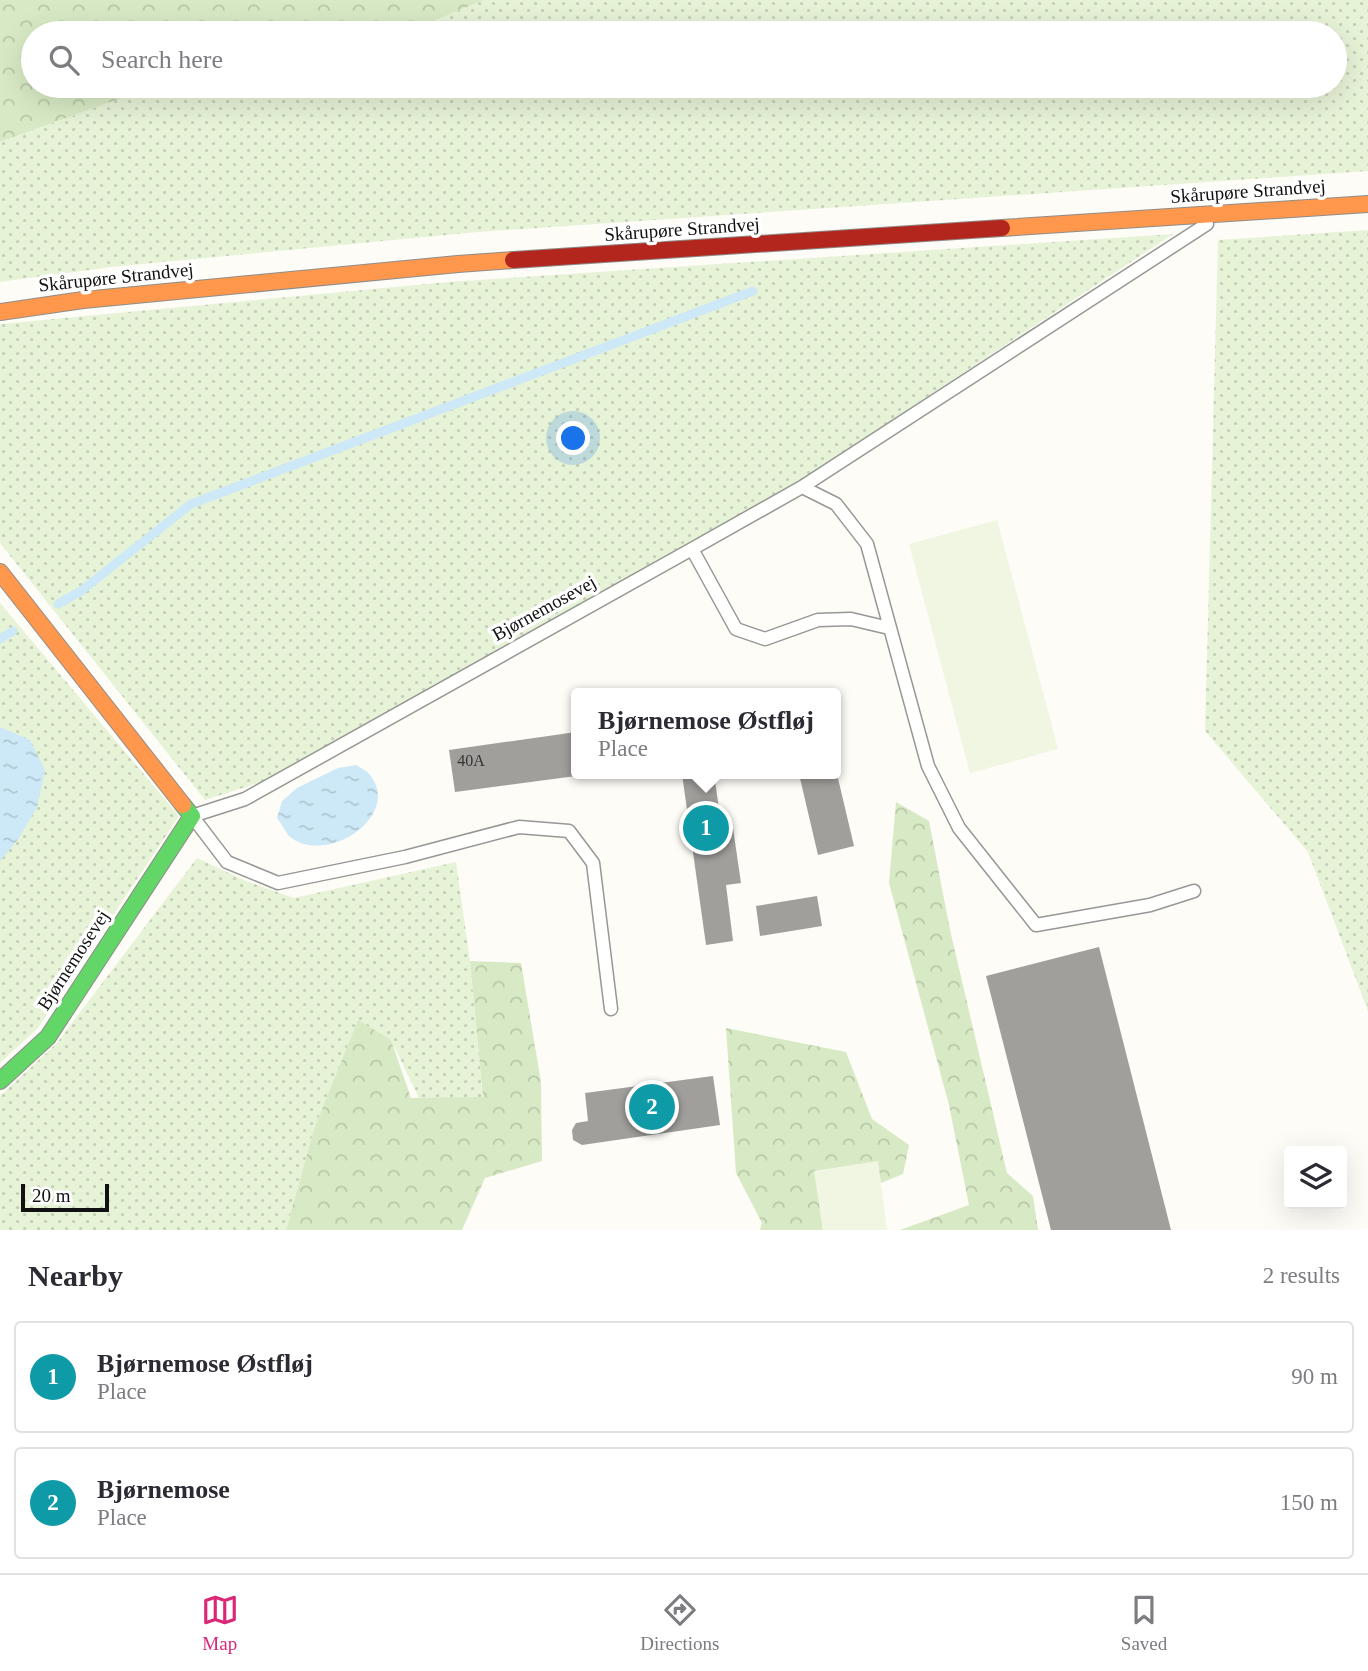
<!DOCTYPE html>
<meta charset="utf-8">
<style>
body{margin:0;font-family:"Times New Roman",serif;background:#f2f2f3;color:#2b2b33}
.controls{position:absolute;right:21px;bottom:21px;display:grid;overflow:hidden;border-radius:7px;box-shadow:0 7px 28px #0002}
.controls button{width:63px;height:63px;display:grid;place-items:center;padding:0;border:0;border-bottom:2px solid #e1e1e2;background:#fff;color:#2b2b33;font:35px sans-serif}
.scale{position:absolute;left:21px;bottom:18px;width:88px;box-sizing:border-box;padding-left:7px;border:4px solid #111;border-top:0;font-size:19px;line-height:24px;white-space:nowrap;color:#111;-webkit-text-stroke:5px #fff;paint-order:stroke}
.you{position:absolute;left:574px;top:439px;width:24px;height:24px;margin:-18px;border:5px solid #fff;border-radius:50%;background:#1a73e8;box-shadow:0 0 0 10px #1a73e833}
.badge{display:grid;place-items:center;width:46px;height:46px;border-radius:50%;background:#db2777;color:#fff;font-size:23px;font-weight:700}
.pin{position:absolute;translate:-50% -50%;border:4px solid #fff;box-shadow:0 2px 7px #0006}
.popup{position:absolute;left:571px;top:688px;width:270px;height:91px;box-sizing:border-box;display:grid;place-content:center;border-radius:7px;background:#fff;filter:drop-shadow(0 2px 5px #0005);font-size:23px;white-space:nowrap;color:#7c7c81}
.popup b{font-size:26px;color:#2b2b33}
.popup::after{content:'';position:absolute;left:50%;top:100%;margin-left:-14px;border:14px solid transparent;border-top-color:#fff}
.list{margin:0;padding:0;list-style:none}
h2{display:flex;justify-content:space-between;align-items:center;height:91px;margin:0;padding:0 28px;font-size:30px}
h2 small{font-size:23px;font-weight:400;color:#7c7c81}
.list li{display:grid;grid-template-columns:46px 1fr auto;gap:21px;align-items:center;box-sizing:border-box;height:112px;margin:0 14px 14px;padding:0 14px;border:2px solid #e1e1e2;border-radius:7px}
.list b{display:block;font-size:26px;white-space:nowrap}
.list p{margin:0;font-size:23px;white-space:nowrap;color:#7c7c81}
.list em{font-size:23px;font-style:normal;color:#7c7c81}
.icon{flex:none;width:38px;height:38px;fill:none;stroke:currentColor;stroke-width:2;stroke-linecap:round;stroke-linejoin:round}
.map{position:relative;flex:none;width:1368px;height:1230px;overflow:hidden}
.search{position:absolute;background:#fff;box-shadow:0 7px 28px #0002;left:21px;right:21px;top:21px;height:77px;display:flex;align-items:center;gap:18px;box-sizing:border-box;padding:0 24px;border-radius:38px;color:#7c7c81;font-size:26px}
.sheet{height:343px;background:#fff}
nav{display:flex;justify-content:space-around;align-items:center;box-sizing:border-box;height:98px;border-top:2px solid #e1e1e2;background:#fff;font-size:19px;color:#7c7c81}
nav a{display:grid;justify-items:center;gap:4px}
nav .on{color:#db2777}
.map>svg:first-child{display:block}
</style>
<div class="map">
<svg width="1368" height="1230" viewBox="0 0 1368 1230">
<defs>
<pattern id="grass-dots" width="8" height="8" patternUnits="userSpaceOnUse" patternTransform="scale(1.75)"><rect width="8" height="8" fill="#e7f3d7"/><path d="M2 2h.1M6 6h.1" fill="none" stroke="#c5cfb8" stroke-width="1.8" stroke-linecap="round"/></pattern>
<pattern id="forest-crowns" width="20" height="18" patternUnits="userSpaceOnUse" patternTransform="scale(1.75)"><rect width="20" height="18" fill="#d8eac5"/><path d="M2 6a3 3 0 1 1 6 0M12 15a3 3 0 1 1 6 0" fill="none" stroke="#b8c8a8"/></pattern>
<pattern id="water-ripples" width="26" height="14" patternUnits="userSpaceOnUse" patternTransform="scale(1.75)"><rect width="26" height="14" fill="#cde8f7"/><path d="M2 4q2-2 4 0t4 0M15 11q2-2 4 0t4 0" fill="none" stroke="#afc6d3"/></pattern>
</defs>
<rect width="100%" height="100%" fill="#fdfcf7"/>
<path fill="url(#grass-dots)" d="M484 0H1368V171L478 232 111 267 0 282V142L155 86H1335V33H405Z
M1368 230V1011L1308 852 1205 731 1218 240Z
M1173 234 809 475 268 780 205 800 0 543V324L448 282Z
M0 603 179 816 38 1028 0 1063Z
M197 858 246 881 294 898 456 862 470 961 483 1098H419L391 1040 358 1021 314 1129 286 1230H0V1096L56 1044Z"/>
<path fill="url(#forest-crowns)" d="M0 0H484L405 33H33V86H155L0 142Z
M896 802 929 821 950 930 1007 1173 1033 1196 1038 1230H900L969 1205 949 1105 889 883Z
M470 961 521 963 541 1082 542 1161 485 1178 462 1230H286L314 1129 358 1020 391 1040 411 1098 483 1097Z
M726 1028 846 1052 872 1119 909 1145 903 1174 881 1183 877 1162 815 1171 823 1230H760L762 1223 736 1173Z"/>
<path fill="#f0f6e1" d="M997 520 1058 749 970 773 909 544Z
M878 1161 887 1230H823L814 1171Z"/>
<path fill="url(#water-ripples)" d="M0 727 30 740 45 770 37 807 19 838 0 861Z
M356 765C360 768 366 770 369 774 404 814 327 868 289 836 285 831 281 823 277 818L282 801 297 788 338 768Z"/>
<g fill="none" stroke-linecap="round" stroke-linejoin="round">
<path stroke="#cde8f7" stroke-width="9" d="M58 604 81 591 191 504 753 291
M0 639 13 631"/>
</g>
<path fill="#a19f9c" d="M576 732V776L455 792 449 750Z
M682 774H714L722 829 733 828 741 883 726 885 733 941 706 945Z
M799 774H837L854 846 818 855Z
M817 896 822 926 760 936 756 906Z
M1099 947 1171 1230H1051L986 976Z
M713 1076 720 1125 582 1145 573 1140 572 1130 576 1123 588 1121 585 1093Z"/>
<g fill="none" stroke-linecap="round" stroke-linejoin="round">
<defs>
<path id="lane" d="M802 487 836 504 867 544 928 766 959 828 1036 925 1150 905 1194 891
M692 549 802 487 1207 224
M611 1009 593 863 569 831 519 827 405 857 278 883 227 862 192 816 245 799 692 549 736 629 765 639 818 620 851 619 889 628"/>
<path id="fast" d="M0 1081 48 1037 192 816 183 805"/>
<path id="slow" d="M1002 228 1368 204
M0 312 83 300 458 264 513 260
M0 572 183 805"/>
<path id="jam" d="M513 260 1002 228"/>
</defs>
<use href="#lane" stroke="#979795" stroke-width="15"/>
<use href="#fast" stroke="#8e8d8b" stroke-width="18"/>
<use href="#slow" stroke="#8e8d8b" stroke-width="18"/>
<use href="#jam" stroke="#8e8d8b" stroke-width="18"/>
<use href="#lane" stroke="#fffffe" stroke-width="12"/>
<use href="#fast" stroke="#63d668" stroke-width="16"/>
<use href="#slow" stroke="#ff974d" stroke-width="16"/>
<use href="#jam" stroke="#b3261e" stroke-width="16"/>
</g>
<g text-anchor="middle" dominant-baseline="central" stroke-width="7" stroke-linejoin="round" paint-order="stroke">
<g font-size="16" fill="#353434">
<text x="471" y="760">40A</text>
</g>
<g font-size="19" fill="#111" stroke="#fff">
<text transform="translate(1248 191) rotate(-4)">Skårupøre Strandvej</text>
<text transform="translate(682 229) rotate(-4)">Skårupøre Strandvej</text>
<text transform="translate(116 277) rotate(-6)">Skårupøre Strandvej</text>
<text transform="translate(544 608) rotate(-29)">Bjørnemosevej</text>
<text transform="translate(73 960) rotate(-57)">Bjørnemosevej</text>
</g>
</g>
</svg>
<div class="controls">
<button><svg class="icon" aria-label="layers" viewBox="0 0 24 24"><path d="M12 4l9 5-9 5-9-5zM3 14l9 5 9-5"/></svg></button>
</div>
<div class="scale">20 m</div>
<div class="you"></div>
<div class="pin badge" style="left:706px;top:828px;background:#0f9aa8">1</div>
<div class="popup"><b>Bjørnemose Østfløj</b>Place</div>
<div class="pin badge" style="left:652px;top:1107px;background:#0f9aa8">2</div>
<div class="search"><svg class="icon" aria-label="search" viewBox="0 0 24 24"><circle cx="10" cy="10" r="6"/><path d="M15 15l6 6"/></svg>Search here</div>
</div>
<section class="sheet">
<h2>Nearby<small>2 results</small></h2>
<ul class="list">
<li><span class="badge" style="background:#0f9aa8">1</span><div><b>Bjørnemose Østfløj</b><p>Place</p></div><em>90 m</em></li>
<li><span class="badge" style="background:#0f9aa8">2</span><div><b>Bjørnemose</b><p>Place</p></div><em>150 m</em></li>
</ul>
</section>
<nav>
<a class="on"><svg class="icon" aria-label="map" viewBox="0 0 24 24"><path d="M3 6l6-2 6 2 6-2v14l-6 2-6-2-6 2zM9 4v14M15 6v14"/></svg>Map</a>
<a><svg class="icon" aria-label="directions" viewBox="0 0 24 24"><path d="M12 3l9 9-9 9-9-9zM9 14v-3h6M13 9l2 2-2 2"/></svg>Directions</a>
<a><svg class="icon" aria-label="saved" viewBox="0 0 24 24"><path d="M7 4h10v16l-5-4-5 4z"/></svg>Saved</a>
</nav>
